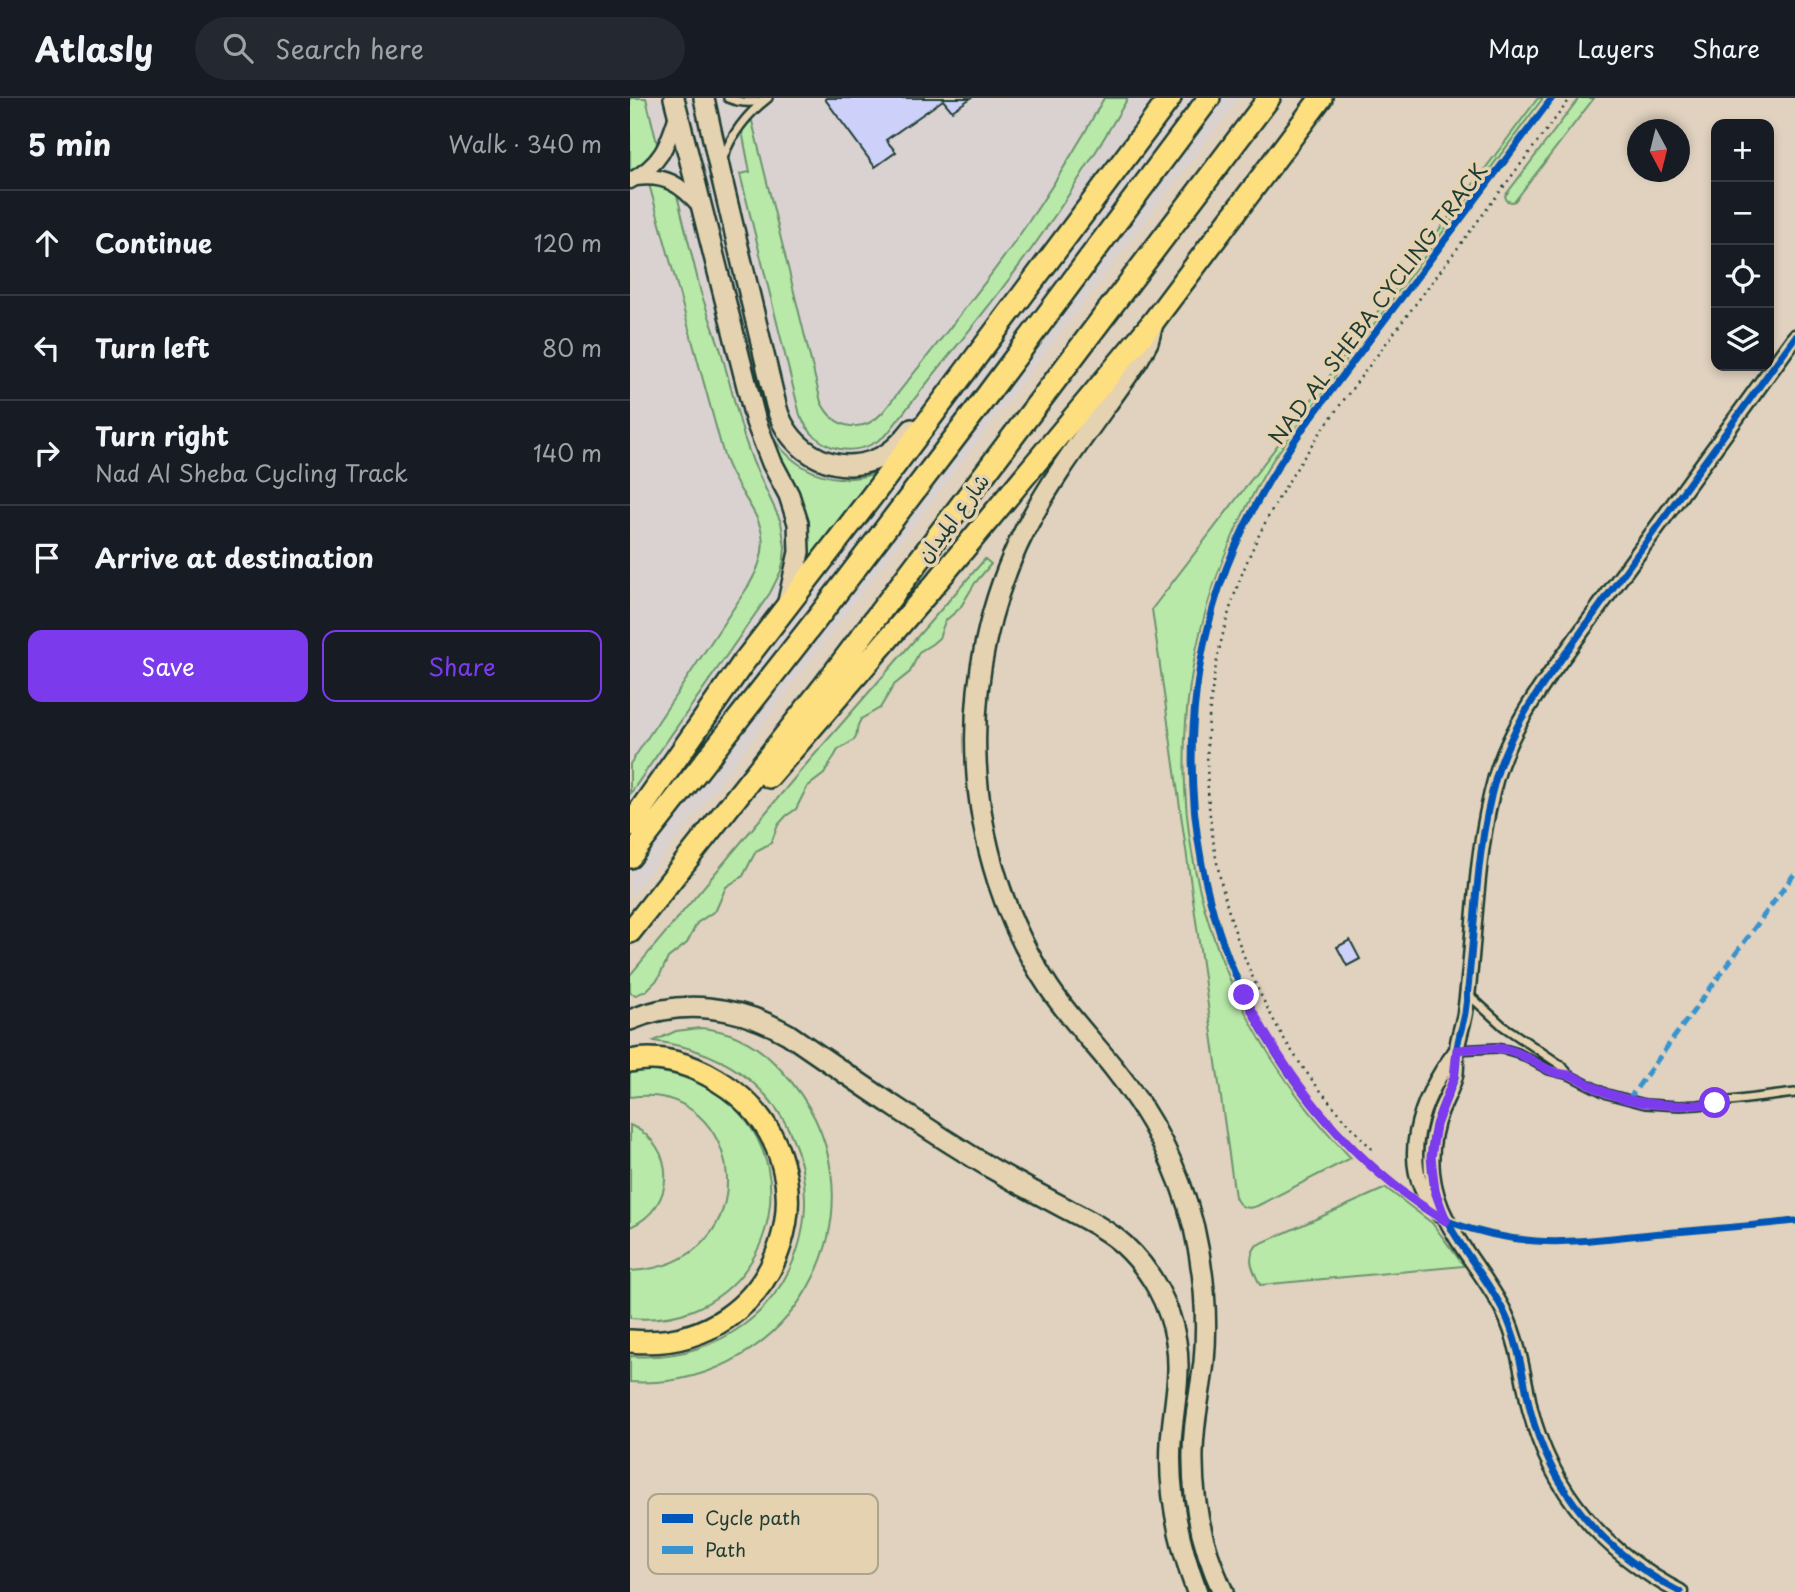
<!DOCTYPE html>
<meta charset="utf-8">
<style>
body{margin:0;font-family:"Playpen Sans","Playpen Sans Arabic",sans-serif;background:#242831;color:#f1f3f6}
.controls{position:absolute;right:21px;top:21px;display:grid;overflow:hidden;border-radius:14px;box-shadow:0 4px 10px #0003}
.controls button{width:63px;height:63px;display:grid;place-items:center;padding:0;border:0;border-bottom:2px solid #363941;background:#171b24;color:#f1f3f6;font:35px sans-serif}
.compass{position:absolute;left:997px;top:21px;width:63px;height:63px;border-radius:50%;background:#171b24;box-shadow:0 4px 10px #0003;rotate:173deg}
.stop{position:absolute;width:21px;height:21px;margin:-16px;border:5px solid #7c3aed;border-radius:50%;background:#fff}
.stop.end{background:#7c3aed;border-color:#fff;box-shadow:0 2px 7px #0008}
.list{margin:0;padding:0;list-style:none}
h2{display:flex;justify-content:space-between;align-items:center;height:91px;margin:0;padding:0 28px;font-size:30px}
h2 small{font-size:23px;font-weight:400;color:#9ea1a6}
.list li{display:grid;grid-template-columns:46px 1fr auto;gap:21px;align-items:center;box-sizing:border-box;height:105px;padding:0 28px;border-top:2px solid #363941}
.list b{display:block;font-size:26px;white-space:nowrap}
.list p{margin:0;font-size:23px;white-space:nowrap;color:#9ea1a6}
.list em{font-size:23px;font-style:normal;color:#9ea1a6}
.actions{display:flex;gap:14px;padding:21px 28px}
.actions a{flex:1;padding:16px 0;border:2px solid #7c3aed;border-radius:14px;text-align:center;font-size:24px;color:#7c3aed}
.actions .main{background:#7c3aed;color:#fff}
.icon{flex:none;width:38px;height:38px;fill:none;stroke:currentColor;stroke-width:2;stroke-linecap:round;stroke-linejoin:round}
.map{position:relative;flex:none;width:1165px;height:1494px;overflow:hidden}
header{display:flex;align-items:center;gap:42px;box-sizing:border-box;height:98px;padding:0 35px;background:#171b24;border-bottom:2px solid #363941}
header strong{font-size:33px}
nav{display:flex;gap:38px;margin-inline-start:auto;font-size:24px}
.search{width:490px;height:63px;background:#242831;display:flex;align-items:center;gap:18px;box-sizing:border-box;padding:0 24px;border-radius:38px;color:#9ea1a6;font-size:26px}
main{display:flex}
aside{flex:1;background:#171b24}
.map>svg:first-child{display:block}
</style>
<header>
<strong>Atlasly</strong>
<div class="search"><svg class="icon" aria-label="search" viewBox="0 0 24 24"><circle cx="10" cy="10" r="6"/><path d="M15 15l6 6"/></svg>Search here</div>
<nav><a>Map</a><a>Layers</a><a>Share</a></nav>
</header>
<main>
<aside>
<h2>5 min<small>Walk · 340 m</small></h2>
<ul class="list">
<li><svg class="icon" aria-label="ahead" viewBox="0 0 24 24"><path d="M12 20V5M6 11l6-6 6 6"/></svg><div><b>Continue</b></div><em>120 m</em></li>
<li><svg class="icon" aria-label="left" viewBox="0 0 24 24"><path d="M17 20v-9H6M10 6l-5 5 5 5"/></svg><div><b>Turn left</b></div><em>80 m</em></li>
<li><svg class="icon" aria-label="right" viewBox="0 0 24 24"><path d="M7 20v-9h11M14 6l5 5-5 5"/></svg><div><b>Turn right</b><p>Nad Al Sheba Cycling Track</p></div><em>140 m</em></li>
<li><svg class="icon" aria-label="arrive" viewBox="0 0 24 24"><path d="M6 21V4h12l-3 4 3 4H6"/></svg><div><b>Arrive at destination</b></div></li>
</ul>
<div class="actions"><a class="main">Save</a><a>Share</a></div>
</aside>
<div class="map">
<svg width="1165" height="1494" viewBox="0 0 1165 1494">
<rect width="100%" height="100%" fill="#e0d2bf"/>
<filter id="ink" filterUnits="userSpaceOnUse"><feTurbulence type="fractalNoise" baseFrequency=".0143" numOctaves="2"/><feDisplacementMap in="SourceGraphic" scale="14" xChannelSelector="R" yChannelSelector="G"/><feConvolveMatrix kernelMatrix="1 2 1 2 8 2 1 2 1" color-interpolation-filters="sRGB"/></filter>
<g filter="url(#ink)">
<path fill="#dad2d1" d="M0 0H609L164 584 71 710 0 799Z"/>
<path fill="#b8e9a9" stroke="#6c936e" stroke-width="2" d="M0 0H16L29 54 13 68 0 75Z
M474 0H498C473 42 449 83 421 123 371 197 312 264 258 335 227 363 187 355 170 317L110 76 120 74 112 33 118 25 122 23 191 304C204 331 232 337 253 314 297 258 343 203 384 145 417 98 447 50 474 0Z
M908 0H913L644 360C522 557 523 791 657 983 676 1011 698 1036 721 1060L627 1108C617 1112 609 1109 605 1099L522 511 650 344Z
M949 0H964L885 103 882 104 877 103 875 98Z
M27 85 46 93 71 195 91 253 114 339 123 364 151 424 155 449 154 461 151 473 140 495 0 696V666L119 487C155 426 111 410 94 358L19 86Z
M144 341C167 374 204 388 242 376L245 377 179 464C183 415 162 384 140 343Z
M355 461 361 466 345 485 330 510 315 523 309 540 302 546 289 554 280 574 264 587 250 610 231 621 228 627 226 639 224 642 208 652 194 676 177 689 166 711 156 718 148 727 141 745 126 753 113 778 96 789 86 812 67 825 57 845 38 860 28 881 16 893 6 897 0 895V877L173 670Z
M70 930C103 932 130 948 152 973 269 1099 169 1294 0 1284V1258C42 1261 81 1251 115 1226 193 1167 195 1046 121 983 94 960 60 948 24 943L46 933Z
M0 973C27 971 54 977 77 990 169 1039 158 1173 63 1212 43 1220 22 1222 0 1220V1173C143 1166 115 981 0 999Z
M0 1027C47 1047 47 1109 0 1129Z
M756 1090 802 1125 834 1168 630 1187C624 1173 615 1161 627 1147Z"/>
<path fill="#cdd1fa" stroke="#1f3d34" stroke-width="2" d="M196 0H341L322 13 313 2 256 42 266 54 245 69 195 1Z
M720 842 730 861 717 868 707 849Z"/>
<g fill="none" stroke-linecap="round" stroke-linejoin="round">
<defs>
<path id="lane" d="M98 0C110 5 121 6 134 2
M93 60C102 35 117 16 138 0
M839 897 873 928 932 968 939 977
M827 952 866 950 878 952 888 955 919 972 939 977 977 996 1015 1006 1050 1008 1068 1007 1165 995"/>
<path id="street" d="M6 80C36 76 51 87 70 108
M0 83C31 66 37 49 47 17
M811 1118C762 1069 791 999 827 952
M1050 1494C975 1455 921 1394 900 1311 893 1279 889 1245 874 1214 851 1167 807 1129 802 1074 800 1053 803 1032 811 1012 816 1001 822 990 825 978 827 969 825 960 827 951 828 939 833 927 835 915 846 836 844 756 866 679 876 645 894 614 914 585L1165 239"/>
<path id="secondary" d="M44 0 126 324 142 365 159 397 168 425 169 454 157 508
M74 0 90 73 146 307C158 357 213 384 258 355 268 348 275 340 282 331
M523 226 518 244 508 262C470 318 427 370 396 430 322 574 329 756 420 891 439 919 462 943 483 969 521 1016 549 1071 564 1130 574 1173 578 1219 574 1264 570 1297 562 1330 563 1364 563 1409 574 1453 593 1494
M0 922C52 900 109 908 158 936 225 982 291 1028 361 1070 384 1083 408 1096 431 1108 453 1120 475 1130 494 1147 521 1172 540 1207 546 1243 552 1277 543 1310 541 1344 538 1395 549 1446 567 1494"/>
<path id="primary" d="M139 679 300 492 523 224 691 0
M0 727 113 565 242 398 540 0
M0 759 189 518 346 312 579 0
M0 834 194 588 639 0
M0 963C30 957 61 966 87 982 217 1060 154 1258 0 1243"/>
</defs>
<use href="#lane" stroke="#1f3d34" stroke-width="12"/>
<use href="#street" stroke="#1f3d34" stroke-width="19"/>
<use href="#secondary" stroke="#1f3d34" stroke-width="24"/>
<use href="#primary" stroke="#1f3d34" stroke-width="26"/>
<path stroke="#1f3d34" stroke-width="2.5" stroke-dasharray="2 5" stroke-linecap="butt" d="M742 1051C710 1017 679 982 655 942 561 785 550 591 634 427 670 357 719 295 766 232 824 155 882 77 941 0"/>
<use href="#lane" stroke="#e5d2b0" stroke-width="7"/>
<use href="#street" stroke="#e5d2b0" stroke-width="14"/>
<use href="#secondary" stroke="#e5d2b0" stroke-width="19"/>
<use href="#primary" stroke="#fedf80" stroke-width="21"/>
<path stroke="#3993ce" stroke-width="5" stroke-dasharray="10 5" stroke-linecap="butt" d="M998 1002 1165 775"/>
<defs>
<path id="cycleway" d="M922 0 674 329C639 379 608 432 589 491 531 669 568 872 690 1015 719 1049 751 1079 787 1105 797 1112 808 1120 820 1124 847 1134 877 1141 906 1143 948 1146 991 1138 1033 1135 1077 1131 1121 1128 1165 1123
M1050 1494C975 1455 921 1394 900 1311 893 1279 889 1245 874 1214 851 1167 807 1129 802 1074 800 1053 803 1032 811 1012 816 1001 822 990 825 978 827 969 825 960 827 951 828 939 833 927 835 915 846 836 844 756 866 679 876 645 894 614 914 585L1165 239"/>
</defs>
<use href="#cycleway" stroke="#e5d2b0" stroke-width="11"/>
<use href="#cycleway" stroke="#0057b8" stroke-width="7"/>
</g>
</g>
<g fill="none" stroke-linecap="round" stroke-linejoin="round" filter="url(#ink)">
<path stroke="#7c3aed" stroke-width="9" d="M614 897C661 989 726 1070 816 1123L805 1093 801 1059 806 1027 824 979 827 952C843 951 859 949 875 951 893 954 907 968 924 974 929 976 935 976 940 977 953 982 965 991 979 996 1013 1008 1049 1010 1085 1005"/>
</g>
<g text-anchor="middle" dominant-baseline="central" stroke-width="7" stroke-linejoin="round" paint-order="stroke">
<g font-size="21" fill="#1f3d34" stroke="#e5d2b0">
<text transform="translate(747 205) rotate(-53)">NAD AL SHEBA CYCLING TRACK</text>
<text transform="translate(322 419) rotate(-53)">شارع الميدان</text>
</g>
</g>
<rect x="18" y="1396" width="230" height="80" rx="10" fill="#e5d2b0" stroke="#aaa58b" stroke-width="2"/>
<rect x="32" y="1416" width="31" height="9" fill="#0057b8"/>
<rect x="32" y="1448" width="31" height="8" fill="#3993ce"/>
<g font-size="19" fill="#1f3d34">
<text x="75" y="1427">Cycle path</text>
<text x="75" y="1459">Path</text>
</g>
</svg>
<div class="controls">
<button>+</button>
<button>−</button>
<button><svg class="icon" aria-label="locate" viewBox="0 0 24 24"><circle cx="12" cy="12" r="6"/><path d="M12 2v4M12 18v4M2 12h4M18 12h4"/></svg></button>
<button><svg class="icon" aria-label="layers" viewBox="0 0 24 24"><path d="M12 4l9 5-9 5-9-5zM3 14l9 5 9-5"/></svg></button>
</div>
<svg class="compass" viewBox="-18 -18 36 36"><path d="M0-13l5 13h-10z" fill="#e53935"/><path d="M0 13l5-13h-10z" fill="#9ea1a6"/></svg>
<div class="stop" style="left:1085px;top:1005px"></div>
<div class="stop end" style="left:614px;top:897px"></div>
</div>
</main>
